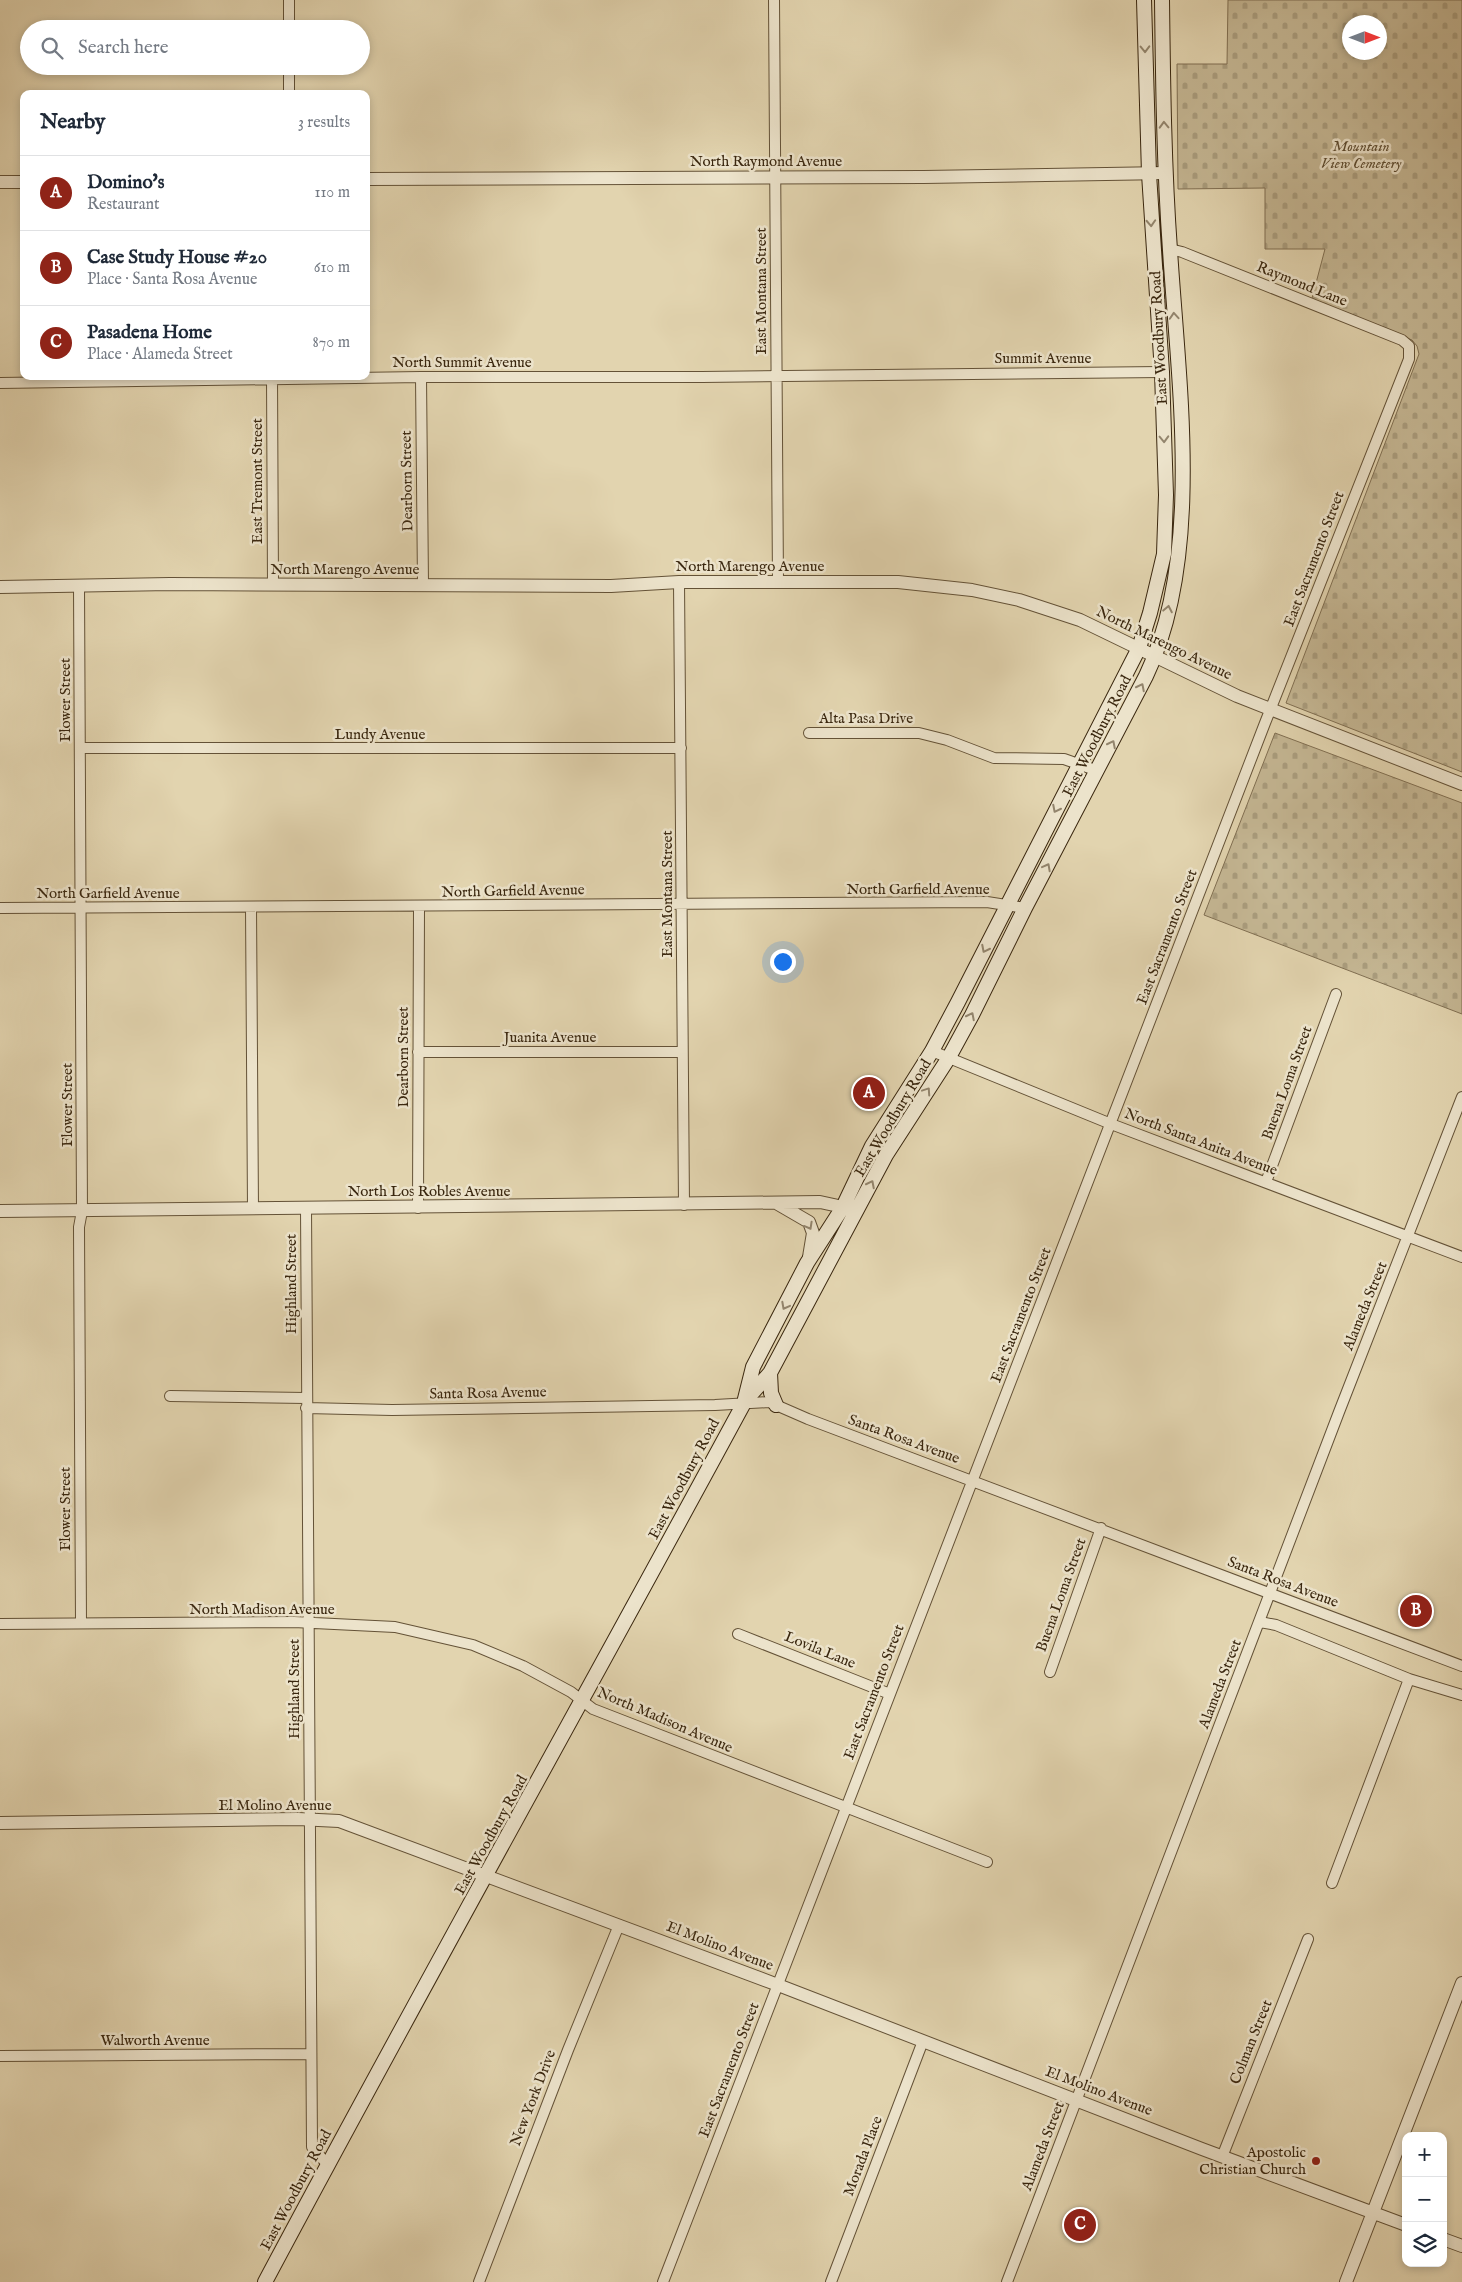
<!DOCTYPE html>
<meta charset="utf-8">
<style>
body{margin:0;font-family:"IM FELL English",serif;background:#f2f2f3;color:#1f2937}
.controls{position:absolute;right:15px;bottom:15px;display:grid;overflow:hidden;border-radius:10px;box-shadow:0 2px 8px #0003}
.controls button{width:45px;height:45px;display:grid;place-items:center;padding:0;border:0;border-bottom:1px solid #e0e1e3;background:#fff;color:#1f2937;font:25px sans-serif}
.compass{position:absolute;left:1342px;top:15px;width:45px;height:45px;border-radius:50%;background:#fff;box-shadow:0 2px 8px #0003;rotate:90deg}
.you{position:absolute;left:782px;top:961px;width:18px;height:18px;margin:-12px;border:4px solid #fff;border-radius:50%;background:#1a73e8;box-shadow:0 0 0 8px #1a73e833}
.badge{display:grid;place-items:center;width:32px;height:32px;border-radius:50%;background:#8f2418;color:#fff;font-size:16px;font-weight:700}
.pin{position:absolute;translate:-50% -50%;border:2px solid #fff;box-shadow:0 1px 5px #0006}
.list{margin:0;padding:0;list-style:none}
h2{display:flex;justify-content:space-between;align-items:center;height:65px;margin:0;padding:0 20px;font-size:21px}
h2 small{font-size:16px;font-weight:400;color:#747a83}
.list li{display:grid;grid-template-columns:32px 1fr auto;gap:15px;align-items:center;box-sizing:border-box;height:75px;padding:0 20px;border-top:1px solid #e0e1e3}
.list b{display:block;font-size:19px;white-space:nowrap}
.list p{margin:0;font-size:16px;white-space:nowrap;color:#747a83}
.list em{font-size:16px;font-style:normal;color:#747a83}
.icon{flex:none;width:28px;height:28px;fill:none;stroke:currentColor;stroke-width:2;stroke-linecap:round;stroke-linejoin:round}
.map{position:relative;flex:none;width:1462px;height:2282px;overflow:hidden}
.search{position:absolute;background:#fff;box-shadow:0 2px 8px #0003;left:20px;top:20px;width:350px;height:55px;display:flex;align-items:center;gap:12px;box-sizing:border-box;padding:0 18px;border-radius:28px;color:#747a83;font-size:19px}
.panel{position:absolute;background:#fff;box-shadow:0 2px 8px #0003;left:20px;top:90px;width:350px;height:290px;border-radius:10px}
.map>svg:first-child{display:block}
</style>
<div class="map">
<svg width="1462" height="2282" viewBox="0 0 1462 2282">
<defs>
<pattern id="cemetery-stones" width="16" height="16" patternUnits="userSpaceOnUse" patternTransform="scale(1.25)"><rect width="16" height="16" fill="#c5b794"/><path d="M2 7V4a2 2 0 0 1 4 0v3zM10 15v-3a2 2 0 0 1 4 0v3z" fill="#aa9d7e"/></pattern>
</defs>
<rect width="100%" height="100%" fill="#e2d4af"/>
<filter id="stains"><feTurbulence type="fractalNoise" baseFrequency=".004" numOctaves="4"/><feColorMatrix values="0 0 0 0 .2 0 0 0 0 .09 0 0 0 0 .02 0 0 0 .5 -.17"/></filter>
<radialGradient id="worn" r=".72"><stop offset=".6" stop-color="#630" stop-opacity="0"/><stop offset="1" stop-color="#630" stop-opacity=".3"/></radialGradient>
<path fill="url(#cemetery-stones)" stroke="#806f52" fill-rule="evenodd" d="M1228 0H1462V772L1286 703 1419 354 1417 346 1412 340 1311 302 1325 249H1265V188L1178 189 1177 64H1227ZM1350 22H1380V52H1350Z
M1275 733 1462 803V1014L1204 915Z"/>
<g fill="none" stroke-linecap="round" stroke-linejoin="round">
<defs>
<path id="minor" d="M289 0V29
M774 0 778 582
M289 66V94
M272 376 273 585
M421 377 423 585
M0 383 421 377H702L1162 372
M679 582 684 1205
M79 585 82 1211 79 1227 81 1623
M809 733H919L947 740 994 758 1064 759 1098 771
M80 748H681
M251 907 253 1209
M0 908 987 902 1025 908
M932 1051 1111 1124 1462 1257
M418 1052H682
M1266 1182 1336 994
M306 1208 312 2147 327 2164
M418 1208 419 907
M170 1396 306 1398
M306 1408 392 1410 715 1405 769 1402 808 1419 1462 1666
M1260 1622 1276 1625 1409 1679 1462 1695
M0 1624 294 1622 395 1627 473 1645 523 1666 571 1692 593 1709 987 1862
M738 1634 890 1694
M1050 1672 1101 1528
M1332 1883 1409 1679
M0 2056 311 2054
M1222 2157 1308 1939
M479 2282 568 2050 619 1925
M663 2282 1265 723 1409 359V346L1402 340 1182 252 1170 249
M831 2282 923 2041
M1007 2282 1339 1412 1462 1097"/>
<path id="tertiary" d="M366 179 924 177 1166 173
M0 182H24
M0 587 170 584 611 586 679 582H898L972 590 1019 600 1080 620 1237 696 1462 784
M778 1204 809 1222 813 1233 809 1257
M0 1211 820 1202 843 1207 851 1211
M0 1823 298 1819 339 1821 778 1985 1202 2149 1406 2225
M1443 2239 1462 2246
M1346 2282 1462 1983"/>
<path id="secondary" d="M770 1373 771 1393 776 1405
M745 1401 770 1373 886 1155 948 1059 972 1015 1025 908 1146 676C1204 556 1178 380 1170 250 1164 167 1163 83 1162 0
M265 2282C422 1987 585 1697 744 1403L753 1367 807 1263 843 1207 872 1146 932 1051 958 1002 1139 648 1150 613 1164 554 1166 495 1162 372 1149 174 1144 0"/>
</defs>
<use href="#minor" stroke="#645237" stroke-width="12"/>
<use href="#tertiary" stroke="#645237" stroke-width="14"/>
<use href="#secondary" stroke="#3a270f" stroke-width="16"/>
<use href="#minor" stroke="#ece3cb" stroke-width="10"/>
<use href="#tertiary" stroke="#ece3cb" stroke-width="12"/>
<use href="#secondary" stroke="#ece3cb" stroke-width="14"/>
</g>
<defs><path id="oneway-chevron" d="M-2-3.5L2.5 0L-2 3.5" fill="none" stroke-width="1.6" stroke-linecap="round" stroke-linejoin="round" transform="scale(1.25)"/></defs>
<g stroke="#93856d">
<use href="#oneway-chevron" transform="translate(1145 49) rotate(89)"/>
<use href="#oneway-chevron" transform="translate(1164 125) rotate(-92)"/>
<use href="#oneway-chevron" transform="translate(1151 223) rotate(87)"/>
<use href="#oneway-chevron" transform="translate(1174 316) rotate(-94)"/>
<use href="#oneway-chevron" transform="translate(1164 439) rotate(88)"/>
<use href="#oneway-chevron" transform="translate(1168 609) rotate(-79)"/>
<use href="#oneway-chevron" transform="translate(1141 687) rotate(-63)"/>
<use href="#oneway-chevron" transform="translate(1112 744) rotate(-63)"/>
<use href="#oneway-chevron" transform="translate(1056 809) rotate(117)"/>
<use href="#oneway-chevron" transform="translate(1047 867) rotate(-62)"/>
<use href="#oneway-chevron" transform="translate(985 949) rotate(117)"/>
<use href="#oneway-chevron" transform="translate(971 1016) rotate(-63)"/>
<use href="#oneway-chevron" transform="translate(927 1091) rotate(-56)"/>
<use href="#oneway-chevron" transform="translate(871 1184) rotate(-63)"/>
<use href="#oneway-chevron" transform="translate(809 1226) rotate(61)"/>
<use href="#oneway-chevron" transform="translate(785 1306) rotate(118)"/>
</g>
<circle fill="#8f2418" stroke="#ece3cb" stroke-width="2" cx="1316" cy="2161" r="5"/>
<g text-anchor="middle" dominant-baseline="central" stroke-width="5" stroke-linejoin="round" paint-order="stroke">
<g font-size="15" font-style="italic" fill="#5d4b30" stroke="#ece3cb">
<text x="1361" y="146">Mountain<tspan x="1361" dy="17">View Cemetery</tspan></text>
</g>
<g font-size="15" fill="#3a270f" stroke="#ece3cb">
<text x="766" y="161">North Raymond Avenue</text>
<text transform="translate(1302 284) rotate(22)">Raymond Lane</text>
<text transform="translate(761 291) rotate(-90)">East Montana Street</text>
<text transform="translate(1159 338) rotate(-93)">East Woodbury Road</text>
<text x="1043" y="358">Summit Avenue</text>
<text x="462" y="362">North Summit Avenue</text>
<text transform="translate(257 481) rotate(-90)">East Tremont Street</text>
<text transform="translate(407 481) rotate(-91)">Dearborn Street</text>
<text transform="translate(1314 559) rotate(-69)">East Sacramento Street</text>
<text x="750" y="566">North Marengo Avenue</text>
<text x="345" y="569">North Marengo Avenue</text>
<text transform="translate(1164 643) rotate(26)">North Marengo Avenue</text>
<text transform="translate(65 700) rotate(-90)">Flower Street</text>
<text x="866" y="718">Alta Pasa Drive</text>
<text x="380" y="734">Lundy Avenue</text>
<text transform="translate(1097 736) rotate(-63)">East Woodbury Road</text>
<text x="918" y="889">North Garfield Avenue</text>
<text transform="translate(513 891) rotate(-1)">North Garfield Avenue</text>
<text x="108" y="893">North Garfield Avenue</text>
<text transform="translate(667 894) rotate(-90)">East Montana Street</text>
<text transform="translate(1167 937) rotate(-69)">East Sacramento Street</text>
<text x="550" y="1037">Juanita Avenue</text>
<text transform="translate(403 1057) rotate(-90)">Dearborn Street</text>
<text transform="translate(1287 1083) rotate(-70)">Buena Loma Street</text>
<text transform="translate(67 1105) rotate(-90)">Flower Street</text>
<text transform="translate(893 1118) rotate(-59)">East Woodbury Road</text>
<text transform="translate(1201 1142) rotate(21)">North Santa Anita Avenue</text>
<text x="429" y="1191">North Los Robles Avenue</text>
<text transform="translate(291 1284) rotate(-90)">Highland Street</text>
<text transform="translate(1365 1306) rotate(-68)">Alameda Street</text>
<text transform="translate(1021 1315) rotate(-69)">East Sacramento Street</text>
<text transform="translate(488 1393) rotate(-1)">Santa Rosa Avenue</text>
<text transform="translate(904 1439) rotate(20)">Santa Rosa Avenue</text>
<text transform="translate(684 1479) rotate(-62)">East Woodbury Road</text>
<text transform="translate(65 1509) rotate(-90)">Flower Street</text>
<text transform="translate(1283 1582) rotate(21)">Santa Rosa Avenue</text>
<text transform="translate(1061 1595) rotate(-70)">Buena Loma Street</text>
<text x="262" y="1609">North Madison Avenue</text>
<text transform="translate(820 1650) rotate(22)">Lovila Lane</text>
<text transform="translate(1220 1684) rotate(-69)">Alameda Street</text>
<text transform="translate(294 1689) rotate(-90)">Highland Street</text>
<text transform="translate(874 1692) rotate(-69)">East Sacramento Street</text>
<text transform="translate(665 1720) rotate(23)">North Madison Avenue</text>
<text x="275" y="1805">El Molino Avenue</text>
<text transform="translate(491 1835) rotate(-61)">East Woodbury Road</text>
<text transform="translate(720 1946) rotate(21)">El Molino Avenue</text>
<text x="155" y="2040">Walworth Avenue</text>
<text transform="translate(1251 2042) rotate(-68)">Colman Street</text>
<text transform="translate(729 2070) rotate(-69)">East Sacramento Street</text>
<text transform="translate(1099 2091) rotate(21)">El Molino Avenue</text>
<text transform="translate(533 2098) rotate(-69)">New York Drive</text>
<text transform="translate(1043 2146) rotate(-69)">Alameda Street</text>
<text transform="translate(863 2156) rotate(-69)">Morada Place</text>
<text transform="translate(296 2190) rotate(-62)">East Woodbury Road</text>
</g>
<g font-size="15" fill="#3a270f" stroke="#ece3cb" text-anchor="end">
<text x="1306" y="2152">Apostolic<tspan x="1306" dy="17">Christian Church</tspan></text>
</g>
</g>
<rect width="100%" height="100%" filter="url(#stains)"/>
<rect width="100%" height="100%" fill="url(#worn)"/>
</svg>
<div class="controls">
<button>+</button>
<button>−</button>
<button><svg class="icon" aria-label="layers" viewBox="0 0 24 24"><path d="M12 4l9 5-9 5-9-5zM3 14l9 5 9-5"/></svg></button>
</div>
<svg class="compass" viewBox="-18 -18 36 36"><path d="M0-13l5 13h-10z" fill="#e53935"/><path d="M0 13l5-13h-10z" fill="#747a83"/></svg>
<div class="you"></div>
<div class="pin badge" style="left:869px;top:1093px">A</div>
<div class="pin badge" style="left:1416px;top:1611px">B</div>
<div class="pin badge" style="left:1080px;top:2225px">C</div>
<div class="search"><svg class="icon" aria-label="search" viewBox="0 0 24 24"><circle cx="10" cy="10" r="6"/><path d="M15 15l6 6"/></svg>Search here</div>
<section class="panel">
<h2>Nearby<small>3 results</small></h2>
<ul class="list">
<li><span class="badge">A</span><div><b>Domino's</b><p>Restaurant</p></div><em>110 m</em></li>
<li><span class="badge">B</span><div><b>Case Study House #20</b><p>Place · Santa Rosa Avenue</p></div><em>610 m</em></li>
<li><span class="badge">C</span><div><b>Pasadena Home</b><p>Place · Alameda Street</p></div><em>870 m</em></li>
</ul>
</section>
</div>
